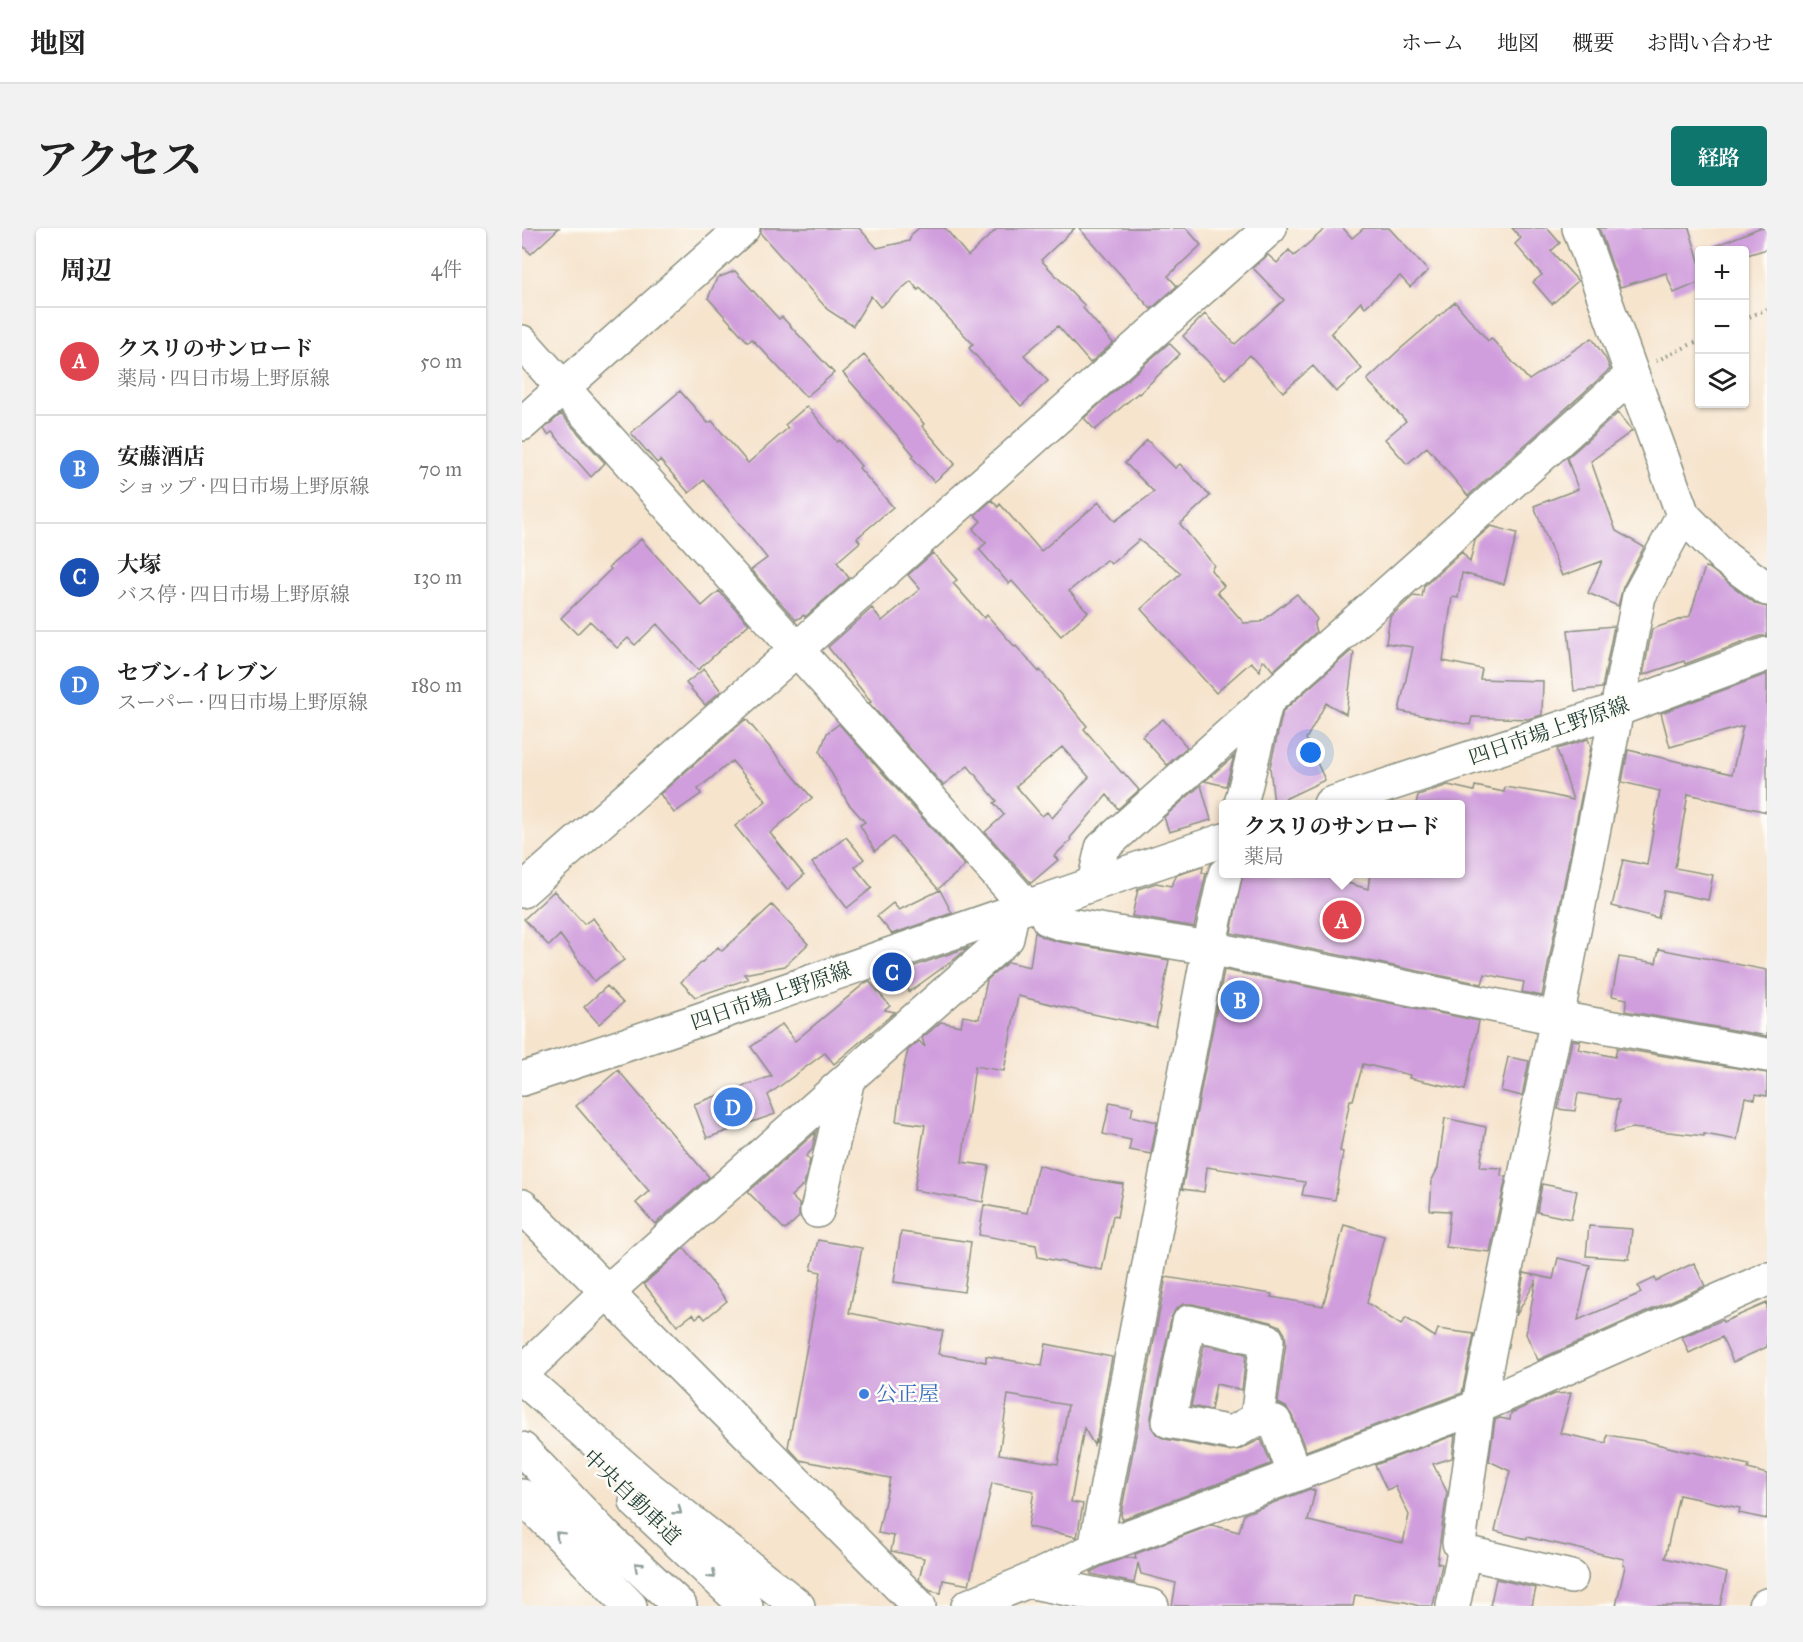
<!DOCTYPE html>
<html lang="ja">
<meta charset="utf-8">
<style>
body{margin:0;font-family:"IM FELL Great Primer","Noto Serif JP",serif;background:#f2f2f2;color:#222}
.controls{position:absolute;right:18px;top:18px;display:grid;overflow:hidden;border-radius:6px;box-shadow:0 2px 4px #0004}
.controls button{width:54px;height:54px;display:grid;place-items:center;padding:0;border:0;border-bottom:2px solid #e0e0e0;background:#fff;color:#222;font:30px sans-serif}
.you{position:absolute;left:789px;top:525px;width:21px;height:21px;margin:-15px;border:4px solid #fff;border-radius:50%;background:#1a73e8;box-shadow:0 0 0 9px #1a73e833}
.badge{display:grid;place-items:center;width:39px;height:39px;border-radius:50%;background:#0f766e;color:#fff;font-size:20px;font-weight:700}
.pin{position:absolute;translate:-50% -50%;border:3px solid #fff;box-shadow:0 2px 6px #0006}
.popup{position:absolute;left:697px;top:572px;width:246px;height:78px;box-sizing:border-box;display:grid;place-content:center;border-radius:6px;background:#fff;filter:drop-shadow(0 2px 4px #0005);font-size:20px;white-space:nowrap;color:#767676}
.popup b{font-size:22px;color:#222}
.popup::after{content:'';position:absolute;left:50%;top:100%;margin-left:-12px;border:12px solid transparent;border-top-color:#fff}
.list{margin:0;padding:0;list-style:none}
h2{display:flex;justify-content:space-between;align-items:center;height:78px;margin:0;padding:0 24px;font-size:26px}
h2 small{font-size:20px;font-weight:400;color:#767676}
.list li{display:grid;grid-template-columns:39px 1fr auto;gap:18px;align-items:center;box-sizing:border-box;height:108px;padding:0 24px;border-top:2px solid #e0e0e0}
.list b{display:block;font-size:22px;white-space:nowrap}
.list p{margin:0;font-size:20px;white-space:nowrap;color:#767676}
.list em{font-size:20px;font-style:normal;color:#767676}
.icon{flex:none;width:33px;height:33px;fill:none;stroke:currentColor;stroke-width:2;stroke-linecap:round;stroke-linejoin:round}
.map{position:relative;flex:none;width:1245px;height:1378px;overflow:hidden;border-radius:6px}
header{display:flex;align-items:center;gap:36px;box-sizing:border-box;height:84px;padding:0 30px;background:#fff;border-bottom:2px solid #e0e0e0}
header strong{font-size:28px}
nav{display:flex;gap:33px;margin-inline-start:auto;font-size:21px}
.intro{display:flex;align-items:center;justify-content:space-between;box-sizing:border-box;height:144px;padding:0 36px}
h1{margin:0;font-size:42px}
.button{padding:15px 27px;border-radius:6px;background:#0f766e;color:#fff;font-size:21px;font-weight:700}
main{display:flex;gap:36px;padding:0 36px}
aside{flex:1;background:#fff;border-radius:6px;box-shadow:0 2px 4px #0004}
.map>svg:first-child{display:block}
</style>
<header>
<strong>地図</strong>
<nav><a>ホーム</a><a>地図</a><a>概要</a><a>お問い合わせ</a></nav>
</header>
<div class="intro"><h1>アクセス</h1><a class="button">経路</a></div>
<main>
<aside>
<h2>周辺<small>4件</small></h2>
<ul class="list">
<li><span class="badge" style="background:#e0444e">A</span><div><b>クスリのサンロード</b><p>薬局 · 四日市場上野原線</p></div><em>50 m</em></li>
<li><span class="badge" style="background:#3f7fe0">B</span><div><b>安藤酒店</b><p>ショップ · 四日市場上野原線</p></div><em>70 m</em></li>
<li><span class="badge" style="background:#1a4fb4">C</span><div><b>大塚</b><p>バス停 · 四日市場上野原線</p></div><em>130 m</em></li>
<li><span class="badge" style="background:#3f7fe0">D</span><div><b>セブン-イレブン</b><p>スーパー · 四日市場上野原線</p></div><em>180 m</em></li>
</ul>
</aside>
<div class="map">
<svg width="1245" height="1378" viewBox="0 0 1245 1378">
<rect width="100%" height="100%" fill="#fdfcf7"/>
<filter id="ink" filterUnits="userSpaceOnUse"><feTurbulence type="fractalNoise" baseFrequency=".0167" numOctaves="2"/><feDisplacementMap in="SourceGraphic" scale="12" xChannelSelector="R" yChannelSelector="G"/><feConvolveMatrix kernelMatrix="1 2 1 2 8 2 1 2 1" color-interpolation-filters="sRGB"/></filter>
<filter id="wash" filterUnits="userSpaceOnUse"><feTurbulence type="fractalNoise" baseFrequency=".008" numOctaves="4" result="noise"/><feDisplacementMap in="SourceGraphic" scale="24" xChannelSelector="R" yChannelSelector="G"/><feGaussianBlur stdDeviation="1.35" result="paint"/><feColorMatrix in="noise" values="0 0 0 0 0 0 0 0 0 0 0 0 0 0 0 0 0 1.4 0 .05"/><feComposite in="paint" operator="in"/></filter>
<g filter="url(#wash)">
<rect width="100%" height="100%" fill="#f6e4cd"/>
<g id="blocks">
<path fill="#d09edd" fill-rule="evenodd" d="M0 0H37L9 26 0 17Z
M239 0H337L355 20 387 13 390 6 397 0H423L446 28 476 0H553L519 32 563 78 561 80 591 115 568 135 536 98 502 127 526 153 499 178 447 120 451 116 398 60 396 62 389 53 358 79 349 68 331 98 306 82 239 6Z
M557 0H664L679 17 646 48 655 58 629 81Z
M804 0H821L830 10 842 0H867L906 43 888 59 878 48 843 79 839 74 809 105 840 141 814 164 791 138 761 164 728 127 703 151 661 108 683 86 713 116 762 72 731 40 746 27 755 35 767 22 772 28Z
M990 0H1025L1038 15 1029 23 1056 53 1030 76 1011 54 1020 47 993 16 999 10Z
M1077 0H1167L1178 36V54L1152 65 1144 45 1098 59Z
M1237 0H1245V21L1222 28V22H1184Z
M213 43 257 91 260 89 312 145 284 169 230 111 226 114 186 70 195 50Z
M933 74 966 113 969 110 1007 152 1070 110 1084 131 1088 141 946 268 905 219 885 236 863 211 884 193 845 152 876 123Z
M647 115 658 126 617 166 616 165 573 202 562 190Z
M342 127 402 196 400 198 433 236 412 254 390 229 392 227 321 145Z
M158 163 186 195 190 193 226 235 266 200 263 197 285 178 315 214 317 212 339 238 337 240 371 279 335 310 338 314 315 334 327 350 283 389 282 387 274 392 229 342 245 330 182 252 167 265 138 232 135 235 109 205Z
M1096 185 1110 203 1069 233 1094 303 1122 319 1101 359 1096 378 1066 365 1080 333 1040 348 1012 278 1056 261 1045 230Z
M39 186 83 235 69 249 30 204 26 207 22 201Z
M625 212 653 240 658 236 688 268 658 296 692 337 689 342 702 358 695 364 722 395 739 394 775 366 795 391 792 397 794 404 751 443 743 433H740L738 443 729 434 694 465 619 381 659 345 617 312 589 336 585 332 547 363 566 384 539 408 490 353 487 356 457 321 464 315 451 301 459 293 453 287 470 272 476 279 478 276 519 323 577 274 593 293 632 264 603 235Z
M969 298 995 305 982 356 940 345 936 370 930 369 921 433 960 441 958 451 1021 453 1020 487 1006 491 950 489 948 497 877 483 891 419 864 415 868 389 891 368 900 369 902 358 940 324 948 334 953 312Z
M119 311 180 378 197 363 227 396 176 442 135 396 113 417 106 410 95 420 68 393 55 406 39 390 89 341 87 339Z
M411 325 435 352 431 355 462 390 465 387 493 419 494 418 517 444 518 442 565 498 562 501 600 545 601 544 617 562 596 581 585 567 548 610 549 612 532 628 536 632 509 655 463 604 482 587 472 575 475 573 446 538 421 557 347 475 349 474 306 419 350 380 360 393 398 361 386 347ZM540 519 567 549 530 590 525 584 520 588 494 558Z
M1183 339 1187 340 1234 376 1245 379V408H1238L1163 436 1162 433 1121 447 1130 401 1168 388Z
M1092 398 1080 460 1052 463 1046 402Z
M829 423 832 425 824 486 804 475 784 511 803 552 752 576 748 539 761 483Z
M182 441 199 463 183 477 164 455Z
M1245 446V584L1166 566 1153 640 1191 647 1186 672 1142 663 1136 690 1090 678 1101 632 1125 637 1138 563 1100 554 1106 522 1210 546 1221 498 1148 519 1139 485Z
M224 491 290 570 248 605 282 647 265 662 213 598 244 573 210 533 176 561 179 566 152 585 138 566Z
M641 491 665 519 645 537 620 508Z
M317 496 443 638 416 661 371 609 353 623 338 597 343 594 326 575 298 524 305 505Z
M1066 511 1069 519 1020 768 1000 764 1002 754 963 746 960 756 709 705 721 645H791L846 661 848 645H939V576H894L896 567 926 557 952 563 953 558 982 564 983 559 1020 565 1051 572 1035 521Z
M712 528 704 558 683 553 690 547 691 548V546Z
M679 557 689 592 647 604 642 589Z
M324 609 342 631 333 639 350 660 325 680 290 635Z
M680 639H681L680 645H684L672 699 610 688 616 661 634 655 649 658 655 647Z
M418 662 430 685 370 706 355 688 371 675 377 682Z
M32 663 62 696 71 690 102 732 72 753 38 707 27 718 2 691Z
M250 677 286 716 263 738 222 746 226 751 173 769 159 754 196 719 200 723Z
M513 704 520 709 538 714 647 732 634 799 561 784 496 768 482 843 453 838 440 934 467 938 461 974 392 962 403 897 374 893 381 843 386 822 397 813 403 819 400 810 419 794 439 798 441 788 457 791 465 752 486 734 508 739Z
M447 719 434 730 387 764 381 742Z
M1137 721 1245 742V808L1103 783 1105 771 1090 768 1097 729 1134 735Z
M702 742 957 793 943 862 887 850 888 847 841 836 831 872H828L818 923 821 924 813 972 780 967 783 954 685 939 682 964 660 961Z
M347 753 368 778 363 782 373 784 312 836 303 825 246 867 253 886 185 910 172 876 250 848 229 819 260 796 273 813 343 755Z
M85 758 101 775 77 796 62 779Z
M1050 812 1058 813 1056 821 1093 829 1095 820 1245 845V868L1234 866 1233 871 1223 869 1215 912 1182 906V908L1110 900 1092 905 1097 872 1056 865 1053 883 1036 881Z
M986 829 1007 833 1000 868 979 863Z
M96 842 187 949 133 996 114 975 127 963 54 878Z
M588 874 611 879 609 888 635 894 629 926 607 922 609 912 581 906Z
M923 890 964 899 958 939 980 940 979 948 984 949 968 1024 924 1019 928 983 908 982 910 952 916 940Z
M294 904 290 922 284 928 288 932 282 956 269 968 277 976V989L263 1002 226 964Z
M516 937 561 950 601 956 595 989 591 988 580 1042 516 1029 514 1017 457 1007 462 977 505 985Z
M1020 956 1055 963 1049 991 1015 984Z
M822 997 862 1008 845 1075 879 1097 884 1090 913 1109 916 1101 952 1106 940 1165 784 1223 770 1187 764 1179 756 1175 764 1114 763 1106 758 1098 749 1094 671 1076H661L653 1082 649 1090 629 1189 630 1200 635 1207 643 1211 706 1223 719 1221 739 1211 749 1236 600 1291 599 1286 644 1049 750 1066 749 1069 801 1078Z
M1067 998 1110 1001 1107 1031 1064 1028Z
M379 1004 449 1014 442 1064 372 1054Z
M296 1012 340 1020 327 1085 421 1103 416 1126 464 1134V1128L520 1138 524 1116 590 1129 574 1215 573 1211 572 1217 562 1200 549 1274 561 1276 555 1309 506 1299 512 1263 470 1255 447 1357 421 1352 419 1365 409 1363 397 1352 402 1330 369 1323 372 1308 356 1305 368 1250 278 1232 266 1219 299 1044 289 1042ZM486 1167 546 1177 536 1236 477 1226Z
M162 1020 205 1073 183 1091 179 1086 174 1090 171 1086 155 1098 122 1056Z
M1036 1030 1068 1037 1056 1092 1119 1065 1116 1058 1133 1050 1134 1053 1172 1035 1183 1058 1016 1132 1004 1106 1014 1052 994 1088 1002 1045 1031 1051Z
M1245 1075V1119L1211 1134 1200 1109 1167 1125 1160 1109 1200 1092 1201 1094Z
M682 1117 724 1126 720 1162 694 1156 689 1182 669 1178Z
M1049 1165 1038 1205 1084 1215 1085 1207 1123 1213 1166 1224V1223L1227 1237 1226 1241 1245 1246V1291L1217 1285 1218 1280 1157 1267 1143 1330 1205 1345 1198 1378H1094L1103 1338 1101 1337 1102 1331 1005 1309V1311L973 1303 988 1243 967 1233 973 1192 978 1190 988 1192 989 1185 1032 1166Z
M933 1207 930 1230 911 1236 925 1264 915 1335 920 1336 911 1378H897L883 1374 833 1367 831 1378H650L654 1355 619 1346 616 1335 612 1355 569 1346V1344L580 1338 605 1329 614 1331 613 1326 690 1297 717 1304 722 1286 788 1261 793 1263 786 1293 881 1315 887 1287 873 1258 865 1262 853 1237Z
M974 1351 1014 1360 1010 1378H968Z"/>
</g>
</g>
<g filter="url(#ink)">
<use href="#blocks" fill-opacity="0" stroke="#8a9080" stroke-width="1.5"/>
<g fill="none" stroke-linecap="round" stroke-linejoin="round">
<defs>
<path id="minor" d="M1057 0 1161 287 1203 330 1245 361
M0 114 505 679
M0 196 221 0
M719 576 744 475
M572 655 580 620 1110 147
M0 663 275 421 748 0
M519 674 526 691 541 696 687 720 1035 790 1245 827
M0 978 397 1378
M295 983 326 851
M0 1145 77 1071 485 710 490 685
M735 1191 745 1112 667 1094 647 1193 710 1205 735 1191 753 1194 773 1247
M573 1321 687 720 703 646
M942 1324 937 1315 956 1179 1035 790 1117 368 1161 287
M506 1353 630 1378
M446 1378 506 1353 573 1321 956 1179 1245 1051
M931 1378 942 1324 1049 1349
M1243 1378 1245 1377"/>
<path id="major" d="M808 576 1094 482 1245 426
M0 851C235 775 467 690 702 612"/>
<path id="highway" d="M0 1150 123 1257 276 1378
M0 1221 83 1308 158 1378
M0 1268 108 1378
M114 1274 224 1378"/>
</defs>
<use href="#minor" stroke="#8a9080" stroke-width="36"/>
<use href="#major" stroke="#8a9080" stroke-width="36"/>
<use href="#highway" stroke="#8a9080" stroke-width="36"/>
<path stroke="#8a9080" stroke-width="4" stroke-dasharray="1.5 4.5" stroke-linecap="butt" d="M1222 91 1245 81
M1134 133 1178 112"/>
<use href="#minor" stroke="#fff" stroke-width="33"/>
<use href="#major" stroke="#fff" stroke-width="33"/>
<use href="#highway" stroke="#fff" stroke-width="33"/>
</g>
<defs><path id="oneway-chevron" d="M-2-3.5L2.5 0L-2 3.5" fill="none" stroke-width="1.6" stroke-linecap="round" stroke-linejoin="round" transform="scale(1.5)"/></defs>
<g stroke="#8f9e9a">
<use href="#oneway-chevron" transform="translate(156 1283) rotate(38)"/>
<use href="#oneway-chevron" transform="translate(37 1307) rotate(-135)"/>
<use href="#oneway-chevron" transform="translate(116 1338) rotate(-137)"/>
<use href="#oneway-chevron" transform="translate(190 1347) rotate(43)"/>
</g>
</g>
<circle fill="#3f7fe0" stroke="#fdfcf7" stroke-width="2" cx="342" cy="1166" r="6"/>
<g text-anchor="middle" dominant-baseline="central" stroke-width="5" stroke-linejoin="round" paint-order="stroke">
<g font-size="21" fill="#1f3d34" stroke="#fdfcf7">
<text transform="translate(1027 503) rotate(-19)">四日市場上野原線</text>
<text transform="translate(249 768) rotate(-19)">四日市場上野原線</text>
<text transform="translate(110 1269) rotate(44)">中央自動車道</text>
</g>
<g font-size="21" fill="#366cbe" stroke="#fdfcf7" text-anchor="start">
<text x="354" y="1166">公正屋</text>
</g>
</g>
</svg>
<div class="controls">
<button>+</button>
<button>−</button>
<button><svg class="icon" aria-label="layers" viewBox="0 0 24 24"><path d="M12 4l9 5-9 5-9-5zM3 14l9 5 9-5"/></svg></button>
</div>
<div class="you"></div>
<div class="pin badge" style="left:820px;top:692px;background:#e0444e">A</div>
<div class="popup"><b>クスリのサンロード</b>薬局</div>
<div class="pin badge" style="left:718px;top:772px;background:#3f7fe0">B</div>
<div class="pin badge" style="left:370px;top:744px;background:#1a4fb4">C</div>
<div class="pin badge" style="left:211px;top:879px;background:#3f7fe0">D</div>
</div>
</main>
